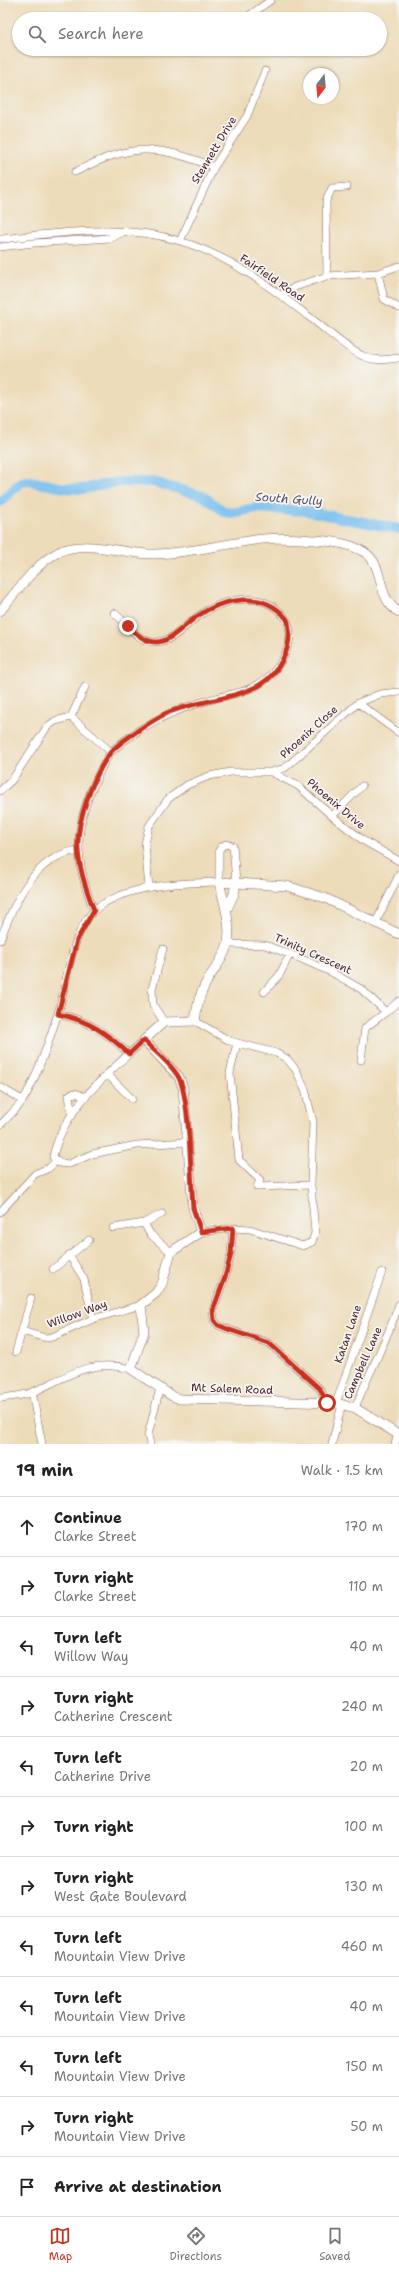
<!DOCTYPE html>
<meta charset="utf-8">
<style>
body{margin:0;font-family:"Shantell Sans",sans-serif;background:#f2f2f2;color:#222}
.compass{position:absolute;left:303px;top:68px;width:36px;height:36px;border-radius:50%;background:#fff;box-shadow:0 1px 3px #0004;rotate:196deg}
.stop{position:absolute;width:12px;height:12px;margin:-9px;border:3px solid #c8321e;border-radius:50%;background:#fff}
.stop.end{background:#c8321e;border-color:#fff;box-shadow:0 1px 4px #0008}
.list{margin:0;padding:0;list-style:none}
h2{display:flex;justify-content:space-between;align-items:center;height:52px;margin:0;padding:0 16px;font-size:17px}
h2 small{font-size:13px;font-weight:400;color:#767676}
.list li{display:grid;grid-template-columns:26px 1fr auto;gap:12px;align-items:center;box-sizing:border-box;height:60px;padding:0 16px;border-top:1px solid #e0e0e0}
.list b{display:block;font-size:15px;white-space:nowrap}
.list p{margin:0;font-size:13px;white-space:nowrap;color:#767676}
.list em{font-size:13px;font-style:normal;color:#767676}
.icon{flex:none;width:22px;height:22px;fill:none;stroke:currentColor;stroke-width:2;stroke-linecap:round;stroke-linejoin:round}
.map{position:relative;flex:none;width:399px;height:1444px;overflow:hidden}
.search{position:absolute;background:#fff;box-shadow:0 1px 3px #0004;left:12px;right:12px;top:12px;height:44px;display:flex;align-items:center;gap:10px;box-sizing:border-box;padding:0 14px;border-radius:22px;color:#767676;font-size:15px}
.sheet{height:772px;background:#fff}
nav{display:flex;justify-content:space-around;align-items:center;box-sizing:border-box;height:56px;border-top:1px solid #e0e0e0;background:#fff;font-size:11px;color:#767676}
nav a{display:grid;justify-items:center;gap:2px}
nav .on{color:#c8321e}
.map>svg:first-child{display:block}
</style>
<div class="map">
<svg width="399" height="1444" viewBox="0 0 399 1444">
<rect width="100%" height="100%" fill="#f6f6f2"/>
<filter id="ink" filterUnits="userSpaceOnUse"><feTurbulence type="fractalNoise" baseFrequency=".025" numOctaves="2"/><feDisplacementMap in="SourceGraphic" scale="8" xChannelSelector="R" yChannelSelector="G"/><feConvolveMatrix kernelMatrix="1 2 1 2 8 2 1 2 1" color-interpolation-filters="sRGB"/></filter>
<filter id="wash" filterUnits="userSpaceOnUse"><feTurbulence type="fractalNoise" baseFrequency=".012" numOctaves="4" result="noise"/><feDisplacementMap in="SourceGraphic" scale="16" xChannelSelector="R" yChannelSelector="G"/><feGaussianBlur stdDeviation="0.9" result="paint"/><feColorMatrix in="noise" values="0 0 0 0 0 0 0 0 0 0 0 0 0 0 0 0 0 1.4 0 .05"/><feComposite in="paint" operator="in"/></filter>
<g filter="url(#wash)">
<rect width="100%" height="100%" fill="#eddcb9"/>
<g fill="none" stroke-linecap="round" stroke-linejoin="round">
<path stroke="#79c0f0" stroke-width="10" d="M0 502 21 482 29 481 64 488 82 489 118 482H153L203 496 225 512 232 513 256 508 306 511 399 529"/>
</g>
</g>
<g filter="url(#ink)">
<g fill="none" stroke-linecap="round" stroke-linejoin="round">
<defs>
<path id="street" d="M244 19 271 0
M75 172C131 143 156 144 214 167
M0 239C60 233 121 223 180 241 230 256 272 288 312 319 328 331 345 348 363 356 375 362 387 359 399 358
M180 241 214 167 247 116 265 71
M0 247 34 243 111 238 123 232
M378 273 384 299 399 308
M327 276 326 201 332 188 347 187
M282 295 295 287 327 276 378 273 399 266
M358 703 399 733
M71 717 85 687
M271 772 285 768 358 703 380 694 399 692
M0 791 12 780 47 727 55 721 71 717 111 752
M332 816 362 786
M149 888 145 844 149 826 168 799 187 785 209 776 231 772H271L298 786 332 816 364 841 399 861
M94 910C74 861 73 826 97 778 101 769 106 757 112 751 147 719 188 704 233 694 261 688 281 671 289 643 291 634 290 622 283 615 260 589 222 599 197 617 183 627 174 641 156 642 137 643 127 622 114 613
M376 922 399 875
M0 940C14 903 33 857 78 850
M228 944 265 945 297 957 331 972 361 989 386 1012 399 1001
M163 949 152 989 153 1005 164 1022
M264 992 279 976 290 954
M58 1014C89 1021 106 1032 129 1054
M195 1021 230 1041 276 1053 287 1059 296 1070 305 1089 313 1122 311 1185 315 1233 312 1242 303 1246 250 1229 233 1228 201 1232
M144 1040C110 1072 63 1108 53 1157L59 1163 69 1164 92 1154 137 1145 188 1142
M237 1043 230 1073 239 1160 260 1180 257 1187 311 1185
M361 1060 365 1028 386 1012
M107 1074 132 1099
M0 1087 22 1100
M72 1116 69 1095 75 1093 86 1097
M0 1125C8 1117 17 1109 23 1100 35 1081 50 1038 57 1016 68 984 70 925 101 905 134 884 181 883 219 882V851L221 847 226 844 233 846 236 882
M0 1212 35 1174 49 1168 57 1160
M144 1223 162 1214
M113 1228 144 1223 150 1234 171 1252
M233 1228 231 1254 225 1277 213 1310 214 1320 218 1325 230 1330 269 1343 320 1389 327 1403
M69 1255 84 1279 93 1319
M53 1269 89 1240
M22 1331 46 1338 52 1337 93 1319 141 1305
M16 1352 31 1298
M32 1392 42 1444
M0 1398C11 1397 23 1396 33 1392 68 1376 91 1358 131 1369
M336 1403 382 1272
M355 1408C369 1373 387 1340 399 1304
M150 1444 148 1435 160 1388
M332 1444 342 1404
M395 1444 398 1434 399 1435"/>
<path id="secondary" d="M0 611C15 594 36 563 57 553 83 538 126 555 155 554 192 553 227 543 263 539 279 537 297 539 314 540 331 541 349 543 364 552 386 565 375 599 399 612
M227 909 234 894 236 882
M399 934 325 898 287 886 219 882C223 900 233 927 227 946 223 960 213 970 206 983 199 995 197 1008 195 1021L164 1022 144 1040 179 1077 183 1088 193 1208 201 1232 171 1252 162 1284 156 1293 141 1305 144 1332 131 1369 172 1396 180 1399 336 1403 355 1408 399 1435"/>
</defs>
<use href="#street" stroke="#83615d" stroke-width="8"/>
<use href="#secondary" stroke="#83615d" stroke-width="10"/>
<use href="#street" stroke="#fff" stroke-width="7"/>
<use href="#secondary" stroke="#fff" stroke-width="9"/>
</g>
</g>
<g fill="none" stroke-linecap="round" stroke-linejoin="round" filter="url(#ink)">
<path stroke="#c8321e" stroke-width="5" d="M128 626C158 657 170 637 196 617 223 598 263 590 286 618 289 621 288 625 289 629 291 650 278 674 260 685 235 699 196 701 167 713 154 719 119 742 110 753 94 775 76 821 78 849 79 870 87 892 94 910L77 940 58 1014C89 1021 106 1032 129 1054L144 1040C155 1052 172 1064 179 1078 190 1099 191 1181 193 1208L201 1232 233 1228 231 1254 225 1277 213 1310 214 1320 218 1325 230 1330 269 1343 320 1389 327 1403"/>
</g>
<g text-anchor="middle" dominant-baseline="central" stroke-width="3.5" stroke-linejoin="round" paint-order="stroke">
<g font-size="11" fill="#4a1f2b" stroke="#f6f6f2">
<text transform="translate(214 150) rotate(-59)">Stennett Drive</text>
<text transform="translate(272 278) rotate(34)">Fairfield Road</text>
<text transform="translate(309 732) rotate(-42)">Phoenix Close</text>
<text transform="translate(336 804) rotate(40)">Phoenix Drive</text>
<text transform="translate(313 954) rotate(24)">Trinity Crescent</text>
<text transform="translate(77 1314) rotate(-20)">Willow Way</text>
<text transform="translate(348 1334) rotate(-71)">Katan Lane</text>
<text transform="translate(363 1363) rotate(-66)">Campbell Lane</text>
<text transform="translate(232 1389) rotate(2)">Mt Salem Road</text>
</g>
<g font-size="12" font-style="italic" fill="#584f66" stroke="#f6f6f2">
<text transform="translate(289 499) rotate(4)">South Gully</text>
</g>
</g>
</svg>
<svg class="compass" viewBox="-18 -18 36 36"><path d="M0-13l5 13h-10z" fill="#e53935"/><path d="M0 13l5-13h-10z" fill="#767676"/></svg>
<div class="stop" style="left:327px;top:1403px"></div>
<div class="stop end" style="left:128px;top:626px"></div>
<div class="search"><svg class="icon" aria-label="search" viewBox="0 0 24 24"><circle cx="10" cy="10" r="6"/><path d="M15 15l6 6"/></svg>Search here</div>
</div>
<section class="sheet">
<h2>19 min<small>Walk · 1.5 km</small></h2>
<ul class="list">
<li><svg class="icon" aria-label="ahead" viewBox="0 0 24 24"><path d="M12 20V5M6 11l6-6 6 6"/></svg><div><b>Continue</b><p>Clarke Street</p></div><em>170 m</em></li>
<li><svg class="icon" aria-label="right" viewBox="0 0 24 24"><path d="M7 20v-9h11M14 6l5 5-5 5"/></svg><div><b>Turn right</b><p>Clarke Street</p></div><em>110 m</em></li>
<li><svg class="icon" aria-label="left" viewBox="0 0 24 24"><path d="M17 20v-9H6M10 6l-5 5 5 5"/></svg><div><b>Turn left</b><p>Willow Way</p></div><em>40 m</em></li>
<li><svg class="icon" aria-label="right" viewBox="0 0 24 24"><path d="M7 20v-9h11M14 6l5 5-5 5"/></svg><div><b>Turn right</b><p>Catherine Crescent</p></div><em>240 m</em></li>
<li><svg class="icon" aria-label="left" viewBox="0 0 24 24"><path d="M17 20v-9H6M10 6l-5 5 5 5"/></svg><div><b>Turn left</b><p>Catherine Drive</p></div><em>20 m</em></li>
<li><svg class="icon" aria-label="right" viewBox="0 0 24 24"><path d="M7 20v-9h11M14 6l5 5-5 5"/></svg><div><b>Turn right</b></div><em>100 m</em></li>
<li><svg class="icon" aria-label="right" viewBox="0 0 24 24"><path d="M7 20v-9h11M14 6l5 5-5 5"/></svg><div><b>Turn right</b><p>West Gate Boulevard</p></div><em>130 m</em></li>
<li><svg class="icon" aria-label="left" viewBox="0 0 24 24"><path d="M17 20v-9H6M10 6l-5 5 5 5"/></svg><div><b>Turn left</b><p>Mountain View Drive</p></div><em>460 m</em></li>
<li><svg class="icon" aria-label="left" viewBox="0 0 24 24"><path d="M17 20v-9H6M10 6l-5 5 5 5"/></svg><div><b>Turn left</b><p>Mountain View Drive</p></div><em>40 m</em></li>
<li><svg class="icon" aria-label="left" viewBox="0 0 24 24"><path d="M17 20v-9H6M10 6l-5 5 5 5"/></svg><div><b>Turn left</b><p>Mountain View Drive</p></div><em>150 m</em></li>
<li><svg class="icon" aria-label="right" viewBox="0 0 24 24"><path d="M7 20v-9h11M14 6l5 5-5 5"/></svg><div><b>Turn right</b><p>Mountain View Drive</p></div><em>50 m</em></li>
<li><svg class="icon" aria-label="arrive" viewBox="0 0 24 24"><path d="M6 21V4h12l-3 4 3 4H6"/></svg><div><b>Arrive at destination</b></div></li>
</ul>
</section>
<nav>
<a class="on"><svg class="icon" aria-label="map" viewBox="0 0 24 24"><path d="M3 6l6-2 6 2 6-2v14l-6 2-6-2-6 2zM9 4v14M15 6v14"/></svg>Map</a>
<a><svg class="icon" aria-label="directions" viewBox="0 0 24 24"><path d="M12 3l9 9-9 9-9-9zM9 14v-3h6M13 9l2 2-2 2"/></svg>Directions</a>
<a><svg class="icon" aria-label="saved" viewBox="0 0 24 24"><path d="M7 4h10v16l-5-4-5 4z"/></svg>Saved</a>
</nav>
